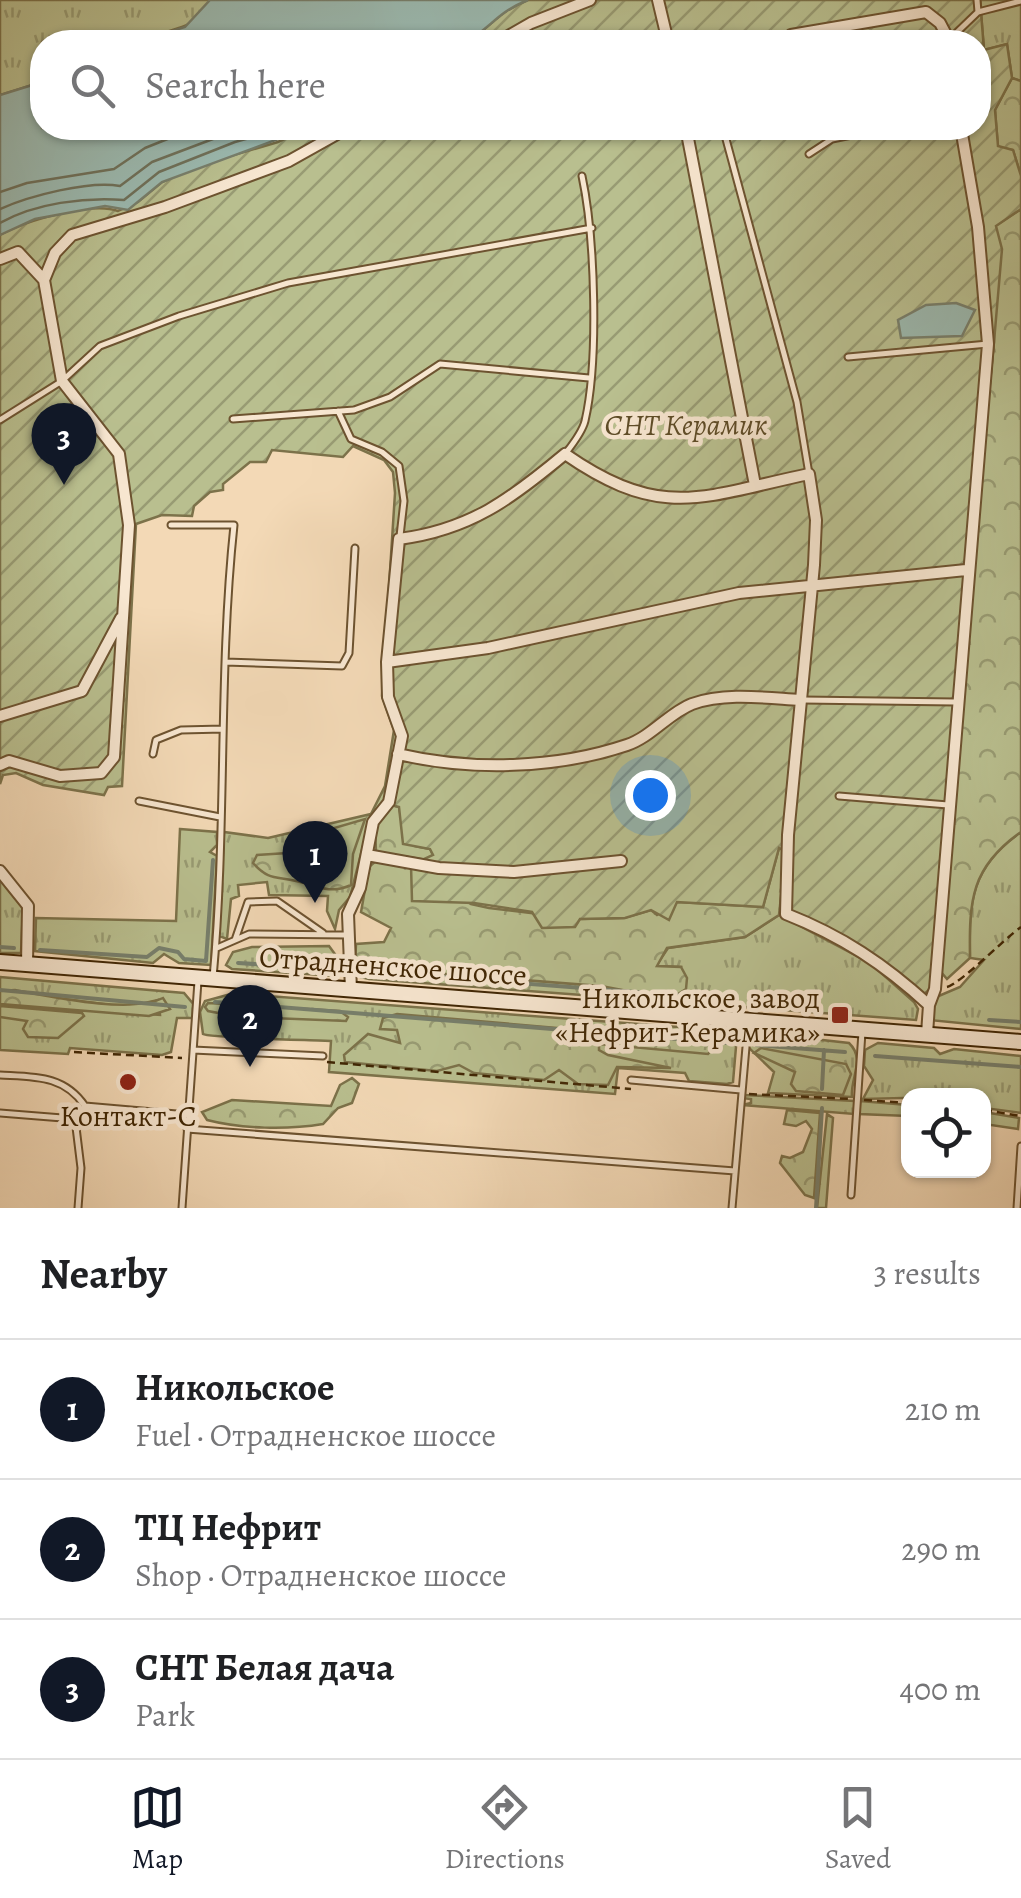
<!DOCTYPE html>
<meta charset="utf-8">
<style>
body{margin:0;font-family:Alegreya,serif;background:#f2f2f2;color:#202124}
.controls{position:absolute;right:30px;bottom:30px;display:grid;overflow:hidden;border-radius:20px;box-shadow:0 2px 8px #0004}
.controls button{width:90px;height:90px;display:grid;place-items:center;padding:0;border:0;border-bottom:2px solid #e0e0e0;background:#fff;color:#202124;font:50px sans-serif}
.you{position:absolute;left:650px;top:795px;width:35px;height:35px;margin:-25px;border:8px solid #fff;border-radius:50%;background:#1a73e8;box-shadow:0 0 0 15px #1a73e833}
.badge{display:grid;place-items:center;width:65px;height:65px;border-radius:50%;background:#111827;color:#fff;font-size:32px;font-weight:700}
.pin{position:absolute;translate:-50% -82px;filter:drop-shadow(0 2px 5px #0008)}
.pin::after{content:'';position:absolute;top:52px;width:35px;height:30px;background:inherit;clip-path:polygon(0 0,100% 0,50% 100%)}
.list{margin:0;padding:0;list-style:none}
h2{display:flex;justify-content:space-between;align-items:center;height:130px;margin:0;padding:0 40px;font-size:42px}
h2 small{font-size:32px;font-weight:400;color:#757577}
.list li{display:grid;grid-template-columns:65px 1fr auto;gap:30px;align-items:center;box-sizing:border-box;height:140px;padding:0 40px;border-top:2px solid #e0e0e0}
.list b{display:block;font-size:38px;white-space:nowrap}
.list p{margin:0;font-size:32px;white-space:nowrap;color:#757577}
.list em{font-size:32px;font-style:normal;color:#757577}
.icon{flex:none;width:55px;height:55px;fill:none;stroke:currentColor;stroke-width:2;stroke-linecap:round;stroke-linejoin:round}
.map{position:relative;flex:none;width:1021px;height:1208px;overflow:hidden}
.search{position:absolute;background:#fff;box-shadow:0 2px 8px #0004;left:30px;right:30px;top:30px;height:110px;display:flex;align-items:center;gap:25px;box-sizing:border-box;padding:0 35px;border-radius:40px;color:#757577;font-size:38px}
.sheet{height:550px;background:#fff}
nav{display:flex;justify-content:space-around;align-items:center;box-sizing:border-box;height:140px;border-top:2px solid #e0e0e0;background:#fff;font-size:28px;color:#757577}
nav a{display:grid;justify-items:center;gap:5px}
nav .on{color:#111827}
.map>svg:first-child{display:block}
</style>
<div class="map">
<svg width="1021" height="1208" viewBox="0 0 1021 1208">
<defs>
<pattern id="grass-tufts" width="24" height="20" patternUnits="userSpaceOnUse" patternTransform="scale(2.5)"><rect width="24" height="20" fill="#b9bf8f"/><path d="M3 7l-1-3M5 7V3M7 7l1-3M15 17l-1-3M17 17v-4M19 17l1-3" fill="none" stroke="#989b73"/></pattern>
<pattern id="forest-crowns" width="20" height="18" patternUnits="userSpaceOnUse" patternTransform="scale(2.5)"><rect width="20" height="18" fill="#b9bf8f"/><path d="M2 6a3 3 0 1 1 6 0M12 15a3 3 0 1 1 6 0" fill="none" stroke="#989b73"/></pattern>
<pattern id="garden-furrows" width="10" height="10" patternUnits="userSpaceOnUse" patternTransform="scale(2.5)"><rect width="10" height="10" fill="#b9bf8f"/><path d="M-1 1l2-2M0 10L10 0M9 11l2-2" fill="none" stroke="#989b73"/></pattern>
</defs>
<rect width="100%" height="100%" fill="#f3d9b6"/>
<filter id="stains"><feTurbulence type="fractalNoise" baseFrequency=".002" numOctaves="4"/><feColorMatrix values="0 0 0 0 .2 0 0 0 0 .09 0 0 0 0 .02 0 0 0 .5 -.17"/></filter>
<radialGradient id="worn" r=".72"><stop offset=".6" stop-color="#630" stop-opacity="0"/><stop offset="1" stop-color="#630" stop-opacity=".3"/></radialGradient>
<path fill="url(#grass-tufts)" stroke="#7c724a" stroke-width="2.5" d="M0 0H218C198 7 198 22 182 27 132 45 95 42 42 42V82L0 95Z
M980 0H1021V81L1012 78 1007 44 984 50Z
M371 814 350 897 339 910 335 929 327 911 328 896 269 895 267 882 238 885 239 896 231 899 227 939 219 936 224 832 268 838Z
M180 829 217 832V845L210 852 217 856 211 965 179 963 164 954 153 963 35 951 36 918 176 921Z
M1021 832V1029L929 1020 934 998 960 987 984 960 970 958C969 900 971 867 1021 832Z
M0 879 23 908 21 953H0Z
M779 915 870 963 914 1002 918 1009 916 1020 369 979 360 977 355 967 601 986 670 999 681 967 656 966 668 948 745 937Z
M329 946 337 957 336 976 232 969 226 965 233 952 252 947Z
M0 977 184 993 195 1006 194 1018H177L171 1052 162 1055 70 1048 68 1054 0 1050V1004L160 1015 158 1000 127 1007 0 991Z
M231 994 237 1002 253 1003 255 995 731 1031 737 1035 733 1082 727 1084 689 1081 685 1073 618 1068 615 1094 329 1072 331 1041C312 1040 209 1038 203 1034L200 1012 205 1001Z
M759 1033 849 1043C866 1059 850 1078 852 1097L768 1093 774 1072 748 1047Z
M878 1043 934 1048 940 1054 954 1049 1021 1056V1113L984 1108V1096L863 1099 873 1080 864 1066 865 1050Z
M744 1095 855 1101 854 1114 742 1105 751 1103V1099L742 1098Z
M860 1101 908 1105V1116L859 1114Z
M984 1112 1019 1118 1018 1129 984 1124Z"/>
<path fill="url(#forest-crowns)" stroke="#7c724a" stroke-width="2.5" d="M1012 78 1021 81V176L1013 150 998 147 995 110Z
M1021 209V832C971 867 969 900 970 958L947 979 941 972 971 573 994 342 995 226Z
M392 805 399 807 404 834 415 846 430 849 433 855 427 860 376 852 375 824Z
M365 819 353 854 351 885C330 895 314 885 296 881 277 876 269 881 253 863L257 855 303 852 310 864 315 863 318 851 304 847 310 835Z
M779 848 786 851 779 915 745 937 667 948 657 966 681 967 687 978 686 989 670 999 601 986 355 967 356 944 384 942 391 928 361 912 369 867 377 860 411 865 471 904 489 908 580 919 624 918 651 910 657 915 677 902 763 907Z
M15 990C53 997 130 1014 163 998L170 1009 149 1016 0 1004V991Z
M208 1003 340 1011 348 1017 346 1021 272 1018 271 1023 208 1011 205 1007Z
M0 1006 82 1013 84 1016 58 1038 28 1037 23 1029 27 1021 0 1017Z
M397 1014 707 1041 713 1048 708 1054 599 1044V1050L608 1055 671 1068 617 1067 608 1085 578 1084 559 1070 544 1080 474 1073 459 1065 437 1071 345 1062 344 1055 368 1034 400 1043 397 1030 380 1029 383 1018Z
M761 1048 846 1064 851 1074 843 1095 796 1091 791 1084 795 1072 754 1053Z
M352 1078 359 1084 352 1103 338 1108 323 1124C287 1130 242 1129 207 1120L202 1112 232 1100 331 1106 340 1085Z
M787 1110 820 1113 814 1198 805 1195 780 1163 782 1156 790 1158 803 1152 812 1129 806 1121 796 1126 784 1124Z
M827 1114 833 1118 826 1208H817Z"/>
<path fill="url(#garden-furrows)" stroke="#7c724a" stroke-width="2.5" d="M528 0H980L984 50 1007 44 1012 78 995 110 998 146 1013 150 1021 176V209L996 226 1002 249 994 342 933 964 930 989 923 995C878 955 837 928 780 909L786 851 779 848 763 907 677 902 669 920 651 910 625 918 580 919 575 927 542 928 532 912 474 903 412 901 411 865 433 855 430 849 403 844 399 807 391 805 380 817 371 814 385 786 394 730 382 696 395 493 393 472 384 460 353 446 343 457 272 450 266 462H250L223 484V490L210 492 194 506 192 516 162 515 136 524 122 786 108 787 104 795 43 785 16 773 3 775 0 784V235C24 221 92 201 118 211L138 202 162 182 200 165 278 142 308 128H978V42H465C491 29 495 13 528 0Z"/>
<path fill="#9bbab1" stroke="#777f6c" stroke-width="2.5" d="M210 0H528C495 13 491 29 465 42H137L185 27Z
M42 82V128H308L162 182 128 210 105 206 35 219 0 235V95Z
M956 303 975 310 962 336 901 338 898 320 926 305Z"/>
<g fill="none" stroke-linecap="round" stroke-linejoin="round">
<path stroke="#6e705a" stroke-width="2.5" d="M0 192 27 183 114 169 145 148 195 128
M0 209C29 196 90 180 120 186L152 162 242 128
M0 223C35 203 85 197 124 200L159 172 235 142 286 128"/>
<path stroke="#777f6c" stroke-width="4" d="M0 947 14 948
M40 950 147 957 159 948 178 952 184 959 206 961 213 860
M238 963 334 969
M363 971 713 998
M0 990 185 1007
M215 1002 729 1043
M989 1020 1021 1022
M756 1045 845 1052
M875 1056 1021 1067
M822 1089 824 1050
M816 1208 822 1108"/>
<defs>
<path id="lane" d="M977 0 978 12
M951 38 978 12 1021 1
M723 128 797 402 809 474
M809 154 832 139 886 128
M848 357 988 344
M338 411 351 439 382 452 399 466 404 501 400 536
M233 419 354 410 390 397 440 364 589 378
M0 420 62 381 100 346 179 316 288 283 592 228
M565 454C572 445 582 433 585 421 599 360 595 237 582 176
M171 525H234C218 676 227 827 213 978
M225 662 342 666 349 653 355 548
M803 700 955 702
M153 754 156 740 181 730 223 729
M839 796 948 805
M139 801 220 817
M235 940 248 902 277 901 323 933
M217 948 249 934 347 935
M193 1050 323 1056
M0 1075C35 1077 64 1075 85 1106
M631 1080 741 1090
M0 1113 75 1119 85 1106 188 1115
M75 1119 81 1168 78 1208
M187 1129 735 1171
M851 1195 862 1032
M182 1208 198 981
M732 1208 748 1024
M1017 1208 1021 1146"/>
<path id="street" d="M658 0 668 42
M791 35 926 12 940 23 950 42
M498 42 531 23 590 0
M686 128 755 485
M0 259 18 252 44 280
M387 662 488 648 739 593 966 570
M0 716 82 691 121 618
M398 754C471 771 556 769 627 745 651 737 669 713 692 704 725 692 766 698 800 700
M0 765 9 761 60 776 101 773 114 757 129 525 119 454 62 381 44 280 55 253 72 235 165 207 289 161 348 128
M367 855 439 868 514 872 621 861
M0 871 28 906 27 964
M351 990 348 914 360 888 373 822 389 802 402 736 388 697 387 662 399 539C470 530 511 499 565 454 663 522 704 496 809 474L816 520 814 565 788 835 786 914C842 936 884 964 929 1005L927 1034
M929 1005 935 989 988 344 978 227 961 128"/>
<path id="secondary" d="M0 962 1021 1042"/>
</defs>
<use href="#lane" stroke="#6d5330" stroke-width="9"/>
<use href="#street" stroke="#6d5330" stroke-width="14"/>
<use href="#secondary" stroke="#402604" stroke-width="18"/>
<path stroke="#402604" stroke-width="2.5" stroke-dasharray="8 5" stroke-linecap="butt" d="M947 987C960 984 1003 940 1021 927
M74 1052 182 1058
M327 1062 631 1089
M749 1094 851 1099
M864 1100 908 1103
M984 1110 1021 1116"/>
<use href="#lane" stroke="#f7e6d0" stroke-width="5"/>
<use href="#street" stroke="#f7e6d0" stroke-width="10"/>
<use href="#secondary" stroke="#f7e6d0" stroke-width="14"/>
</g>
<g fill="#8f2418" stroke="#f7e6d0" stroke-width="4">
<rect x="830" y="1005" width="20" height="20" rx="5"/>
<circle cx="128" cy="1082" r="10"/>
</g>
<g text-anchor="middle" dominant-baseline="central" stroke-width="9" stroke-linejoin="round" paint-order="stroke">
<g font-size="30" font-style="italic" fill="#5e4c27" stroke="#f7e6d0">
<text x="686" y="425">СНТ Керамик</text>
</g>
<g font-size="30" fill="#402604" stroke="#f7e6d0">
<text transform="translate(393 966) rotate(4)">Отрадненское шоссе</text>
</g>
<g font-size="30" fill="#402604" stroke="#f7e6d0" text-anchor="end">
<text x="820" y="998">Никольское, завод<tspan x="820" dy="34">«Нефрит-Керамика»</tspan></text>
<text x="128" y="1116" text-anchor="middle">Контакт-С</text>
</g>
</g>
<rect width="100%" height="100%" filter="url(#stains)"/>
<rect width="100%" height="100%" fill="url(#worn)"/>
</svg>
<div class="controls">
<button><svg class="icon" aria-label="locate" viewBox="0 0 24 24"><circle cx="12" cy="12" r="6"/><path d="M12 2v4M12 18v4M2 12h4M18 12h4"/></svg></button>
</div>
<div class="you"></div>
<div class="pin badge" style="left:315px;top:903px">1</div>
<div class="pin badge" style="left:250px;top:1067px">2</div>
<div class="pin badge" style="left:64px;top:485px">3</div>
<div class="search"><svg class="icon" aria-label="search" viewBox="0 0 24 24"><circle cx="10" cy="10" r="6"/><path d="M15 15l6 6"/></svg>Search here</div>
</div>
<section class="sheet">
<h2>Nearby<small>3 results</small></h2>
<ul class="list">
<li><span class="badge">1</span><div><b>Никольское</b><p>Fuel · Отрадненское шоссе</p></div><em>210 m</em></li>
<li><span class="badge">2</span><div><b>ТЦ Нефрит</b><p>Shop · Отрадненское шоссе</p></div><em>290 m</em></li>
<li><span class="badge">3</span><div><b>СНТ Белая дача</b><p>Park</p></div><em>400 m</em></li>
</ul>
</section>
<nav>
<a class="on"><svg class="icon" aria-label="map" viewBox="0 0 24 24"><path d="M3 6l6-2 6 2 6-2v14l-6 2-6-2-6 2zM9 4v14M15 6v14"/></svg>Map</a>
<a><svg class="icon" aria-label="directions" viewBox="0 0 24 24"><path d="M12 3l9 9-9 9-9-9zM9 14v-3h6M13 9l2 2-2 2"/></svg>Directions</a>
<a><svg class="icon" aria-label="saved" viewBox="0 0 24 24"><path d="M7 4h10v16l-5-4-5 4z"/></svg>Saved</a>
</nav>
